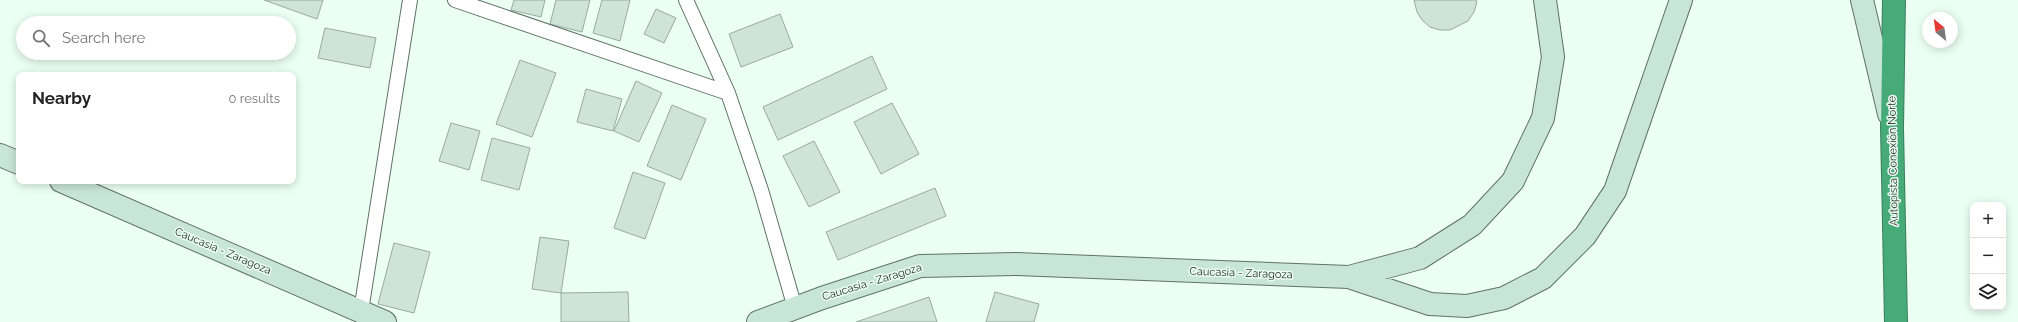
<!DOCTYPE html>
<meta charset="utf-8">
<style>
body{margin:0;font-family:Raleway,sans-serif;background:#f6f6f6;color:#222}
.controls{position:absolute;right:12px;bottom:12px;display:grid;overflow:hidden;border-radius:8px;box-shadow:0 2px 10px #0003}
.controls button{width:36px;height:36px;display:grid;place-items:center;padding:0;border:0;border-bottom:1px solid #e0e0e0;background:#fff;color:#222;font:20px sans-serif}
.compass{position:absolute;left:1922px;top:12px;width:36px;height:36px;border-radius:50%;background:#fff;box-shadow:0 2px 10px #0003;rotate:331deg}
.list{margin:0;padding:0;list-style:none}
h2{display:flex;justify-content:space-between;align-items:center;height:52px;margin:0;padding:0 16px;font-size:17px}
h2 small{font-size:13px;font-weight:400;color:#767676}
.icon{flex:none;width:22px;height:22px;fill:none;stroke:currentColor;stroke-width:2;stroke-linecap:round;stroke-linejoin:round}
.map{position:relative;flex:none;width:2018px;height:322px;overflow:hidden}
.search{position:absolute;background:#fff;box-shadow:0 2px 10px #0003;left:16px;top:16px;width:280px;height:44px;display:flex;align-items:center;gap:10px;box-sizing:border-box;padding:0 14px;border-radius:22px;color:#767676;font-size:15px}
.panel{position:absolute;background:#fff;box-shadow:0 2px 10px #0003;left:16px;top:72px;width:280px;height:112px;border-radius:8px}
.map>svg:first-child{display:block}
</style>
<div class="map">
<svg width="2018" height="322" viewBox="0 0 2018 322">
<rect width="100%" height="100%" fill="#ebfff2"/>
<path fill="#d0e3d7" stroke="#97aa9e" d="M264 0H323L317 19Z
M514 0H545L541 17 511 10Z
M556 0H590L582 32 550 24Z
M602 0H630L620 41 593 33Z
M1414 0H1476L1477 2 1474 12 1468 21 1450 30H1440L1430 27 1422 20 1417 12Z
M656 9 676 18 664 43 644 34Z
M780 14 793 47 741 67 729 34Z
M325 28 376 38 370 68 318 58Z
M872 56 887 89 778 140 763 107Z
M520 60 556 73 532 137 496 124Z
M636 81 662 93 639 142 614 131Z
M586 89 622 99 613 131 577 122Z
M892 103 919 154 881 174 854 122Z
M672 105 706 119 681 180 647 166Z
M451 123 480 131 469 170 439 161Z
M492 138 530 148 519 190 481 180Z
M814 141 840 192 809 207 783 156Z
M633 172 665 183 645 239 614 228Z
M935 188 946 216 838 260 826 232Z
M540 237 569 241 561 293 532 289Z
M394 243 430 252 414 313 378 304Z
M628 292 629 322H561V293Z
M995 292 1039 304 1034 322H986Z
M929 297 937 322H856Z"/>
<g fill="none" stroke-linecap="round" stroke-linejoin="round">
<defs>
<path id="lane" d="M455 0 728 93
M686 0 728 93 761 190 795 308
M361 311 410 0"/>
<path id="secondary" d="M1862 0 1889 114
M0 155 19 163
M61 181 385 322
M1349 277 1430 304 1467 306 1504 298 1543 278 1585 236 1615 191 1681 0
M758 322 822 298 920 266 1016 264 1349 277 1420 258 1472 225 1513 181 1543 118 1553 57 1545 0"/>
<path id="highway" d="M1894 0 1892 128 1896 322"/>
</defs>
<use href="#lane" stroke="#607167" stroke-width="16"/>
<use href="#secondary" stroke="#607167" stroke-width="24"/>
<use href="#highway" stroke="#3b7f5d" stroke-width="24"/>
<use href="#lane" stroke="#fff" stroke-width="14"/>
<use href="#secondary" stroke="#c8e6d7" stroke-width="22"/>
<use href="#highway" stroke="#47ab79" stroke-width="22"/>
</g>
<g text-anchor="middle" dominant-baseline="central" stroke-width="3" stroke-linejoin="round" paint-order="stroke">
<g font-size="11" fill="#262d29" stroke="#ebfff2">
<text transform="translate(1893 161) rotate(-91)">Autopista Conexión Norte</text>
<text transform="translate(223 251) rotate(23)">Caucasia - Zaragoza</text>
<text transform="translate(1241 273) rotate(2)">Caucasia - Zaragoza</text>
<text transform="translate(872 282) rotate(-17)">Caucasia - Zaragoza</text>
</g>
</g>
</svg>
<div class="controls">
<button>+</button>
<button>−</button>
<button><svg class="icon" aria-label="layers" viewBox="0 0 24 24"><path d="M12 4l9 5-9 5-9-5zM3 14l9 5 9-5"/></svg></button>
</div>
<svg class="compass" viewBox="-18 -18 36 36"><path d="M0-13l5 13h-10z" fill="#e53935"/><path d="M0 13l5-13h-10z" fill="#767676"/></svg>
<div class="search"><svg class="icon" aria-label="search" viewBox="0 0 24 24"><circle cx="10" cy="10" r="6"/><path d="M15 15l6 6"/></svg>Search here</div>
<section class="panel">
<h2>Nearby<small>0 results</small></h2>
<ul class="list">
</ul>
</section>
</div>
